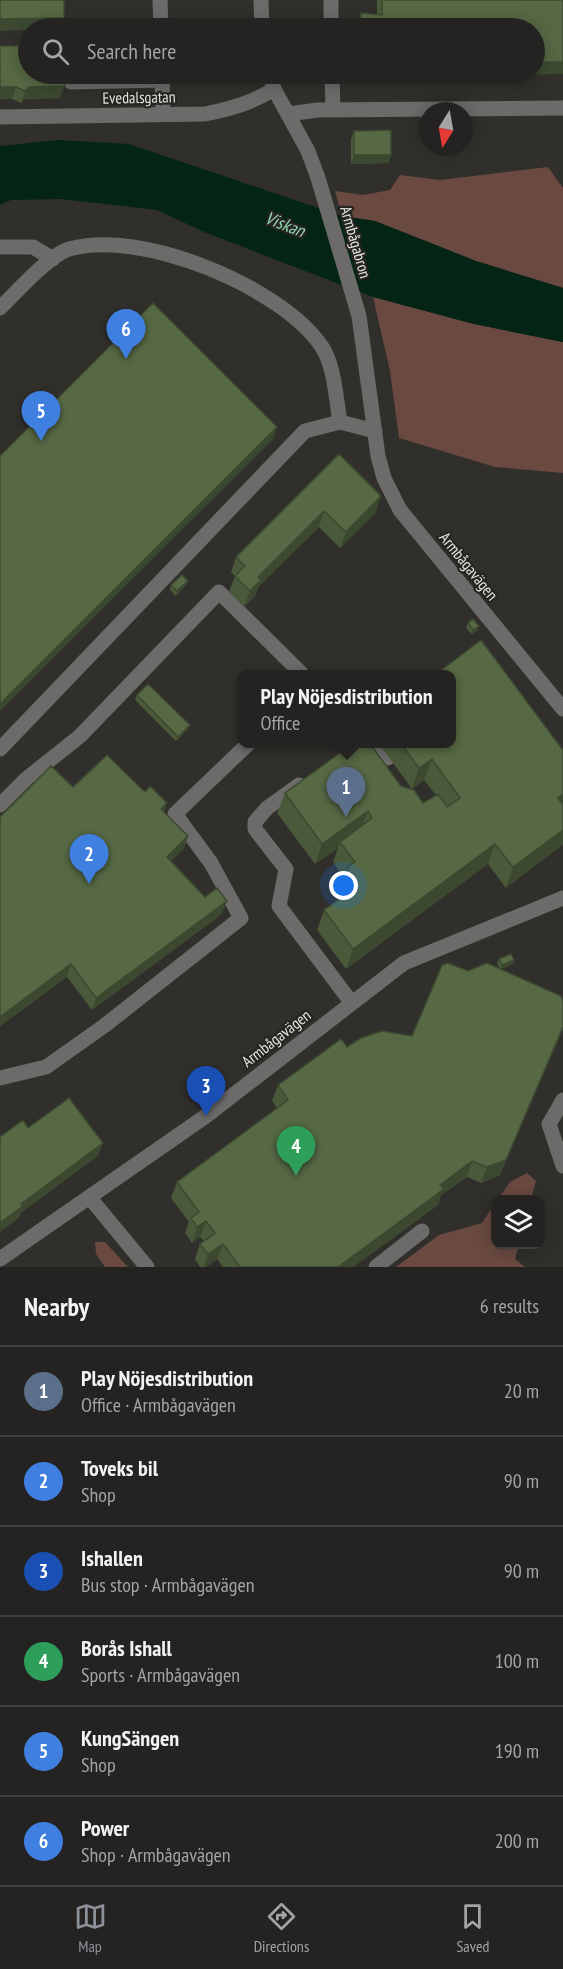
<!DOCTYPE html>
<meta charset="utf-8">
<style>
body{margin:0;font-family:"PT Sans Narrow",sans-serif;background:#2c2b2a;color:#f1f3f6}
.controls{position:absolute;right:18px;bottom:18px;display:grid;overflow:hidden;border-radius:12px;box-shadow:0 3px 15px #0003}
.controls button{width:54px;height:54px;display:grid;place-items:center;padding:0;border:0;border-bottom:2px solid #41403f;background:#242321;color:#f1f3f6;font:30px sans-serif}
.compass{position:absolute;left:419px;top:102px;width:54px;height:54px;border-radius:50%;background:#242321;box-shadow:0 3px 15px #0003;rotate:191deg}
.you{position:absolute;left:344px;top:886px;width:21px;height:21px;margin:-15px;border:4px solid #fff;border-radius:50%;background:#1a73e8;box-shadow:0 0 0 9px #1a73e833}
.badge{display:grid;place-items:center;width:39px;height:39px;border-radius:50%;background:#8c9099;color:#fff;font-size:20px;font-weight:700}
.pin{position:absolute;translate:-50% -50px;filter:drop-shadow(0 2px 3px #0008)}
.pin::after{content:'';position:absolute;top:32px;width:21px;height:18px;background:inherit;clip-path:polygon(0 0,100% 0,50% 100%)}
.popup{position:absolute;left:237px;top:670px;width:219px;height:78px;box-sizing:border-box;display:grid;place-content:center;border-radius:12px;background:#242321;filter:drop-shadow(0 2px 4px #0005);font-size:20px;white-space:nowrap;color:#a3a4a5}
.popup b{font-size:22px;color:#f1f3f6}
.popup::after{content:'';position:absolute;left:50%;top:100%;margin-left:-12px;border:12px solid transparent;border-top-color:#242321}
.list{margin:0;padding:0;list-style:none}
h2{display:flex;justify-content:space-between;align-items:center;height:78px;margin:0;padding:0 24px;font-size:26px}
h2 small{font-size:20px;font-weight:400;color:#a3a4a5}
.list li{display:grid;grid-template-columns:39px 1fr auto;gap:18px;align-items:center;box-sizing:border-box;height:90px;padding:0 24px;border-top:2px solid #41403f}
.list b{display:block;font-size:22px;white-space:nowrap}
.list p{margin:0;font-size:20px;white-space:nowrap;color:#a3a4a5}
.list em{font-size:20px;font-style:normal;color:#a3a4a5}
.icon{flex:none;width:33px;height:33px;fill:none;stroke:currentColor;stroke-width:2;stroke-linecap:round;stroke-linejoin:round}
.map{position:relative;flex:none;width:563px;height:1267px;overflow:hidden}
.search{position:absolute;background:#242321;box-shadow:0 3px 15px #0003;left:18px;right:18px;top:18px;height:66px;display:flex;align-items:center;gap:15px;box-sizing:border-box;padding:0 21px;border-radius:33px;color:#a3a4a5;font-size:22px}
.sheet{height:618px;background:#242321}
nav{display:flex;justify-content:space-around;align-items:center;box-sizing:border-box;height:84px;border-top:2px solid #41403f;background:#242321;font-size:16px;color:#a3a4a5}
nav a{display:grid;justify-items:center;gap:3px}
nav .on{color:#8c9099}
.map>svg:first-child{display:block}
</style>
<div class="map">
<svg width="563" height="1267" viewBox="0 0 563 1267">
<rect width="100%" height="100%" fill="#302f2c"/>
<path fill="#694940" d="M548 167 563 188V288L476 261 375 221 342 216 335 191 363 195 390 190 400 175 440 180Z
M373 297 474 324 563 342V473L495 467 399 438 390 371Z
M527 1173 536 1181 531 1199H498L510 1182Z
M495 1203 496 1244 519 1245 515 1259 525 1267H396L439 1235 482 1223Z
M95 1242H105L128 1267H105L96 1254Z"/>
<path fill="#042416" d="M58 140 129 144 342 216 375 221 476 261 563 288V342L474 324 373 297 204 232 157 210 61 199 11 200 0 205V146Z"/>
<g fill="none" stroke-linecap="round" stroke-linejoin="round">
<path stroke="#6c6b6a" stroke-width="15" d="M160 0 161 28
M261 0 262 28
M331 0V28
M162 74 163 114
M270 74 274 89 308 151 318 178 359 316 378 456 384 478 400 510 563 709
M332 74 333 110
M71 82 162 80
M288 114 318 110 563 108
M0 117 205 114C230 109 252 103 274 89
M0 247H33L53 259
M0 308C16 293 49 255 69 249 140 228 282 287 322 347 335 367 336 400 340 422L375 431
M359 744 368 745 388 758
M0 749 305 431 340 422
M299 785 267 808 255 822V829L286 869 279 906 351 1002
M0 805 26 779 80 736 219 592 302 674
M0 1078 46 1067 104 1026 241 918 211 863 175 814 248 744
M563 1100 549 1124 563 1166
M90 1198 147 1267
M0 1259 206 1116 404 963 563 898
M376 1267 422 1231"/>
</g>
<path fill="#4a593a" d="M377 0H563V74L378 76V74H534V28H357V26L361 13 377 15Z
M28 34 60 98 25 99 21 103 12 99H0V46H18L21 37H27Z
M354 131 391 155 388 163 351 164V139Z
M339 454 376 512 340 548 319 527 258 587 255 596 244 607 229 592 235 576 231 572 236 557Z
M188 581 186 585 176 596 170 590 171 585Z
M468 623 478 630 472 634 466 628Z
M137 695 188 729 176 741 135 700Z
M379 744H451L563 750 506 888 488 864 346 969 317 930 324 910 339 899 340 887 344 878 333 862 338 848 315 864 277 813 285 793 401 786 423 803 436 795 424 780 412 789Z
M73 787 145 792 167 803 164 812 188 836 184 848 171 861 205 897 222 914 92 1010 67 977 0 1026V817Z
M499 959 514 960 513 964 501 969 500 1175 481 1183 467 1177 441 1195 438 1205 353 1267H223L217 1259 206 1267H200L195 1259 200 1244 204 1241 200 1237 192 1243 185 1233 189 1222 171 1198 177 1182 277 1108 272 1101 278 1085 347 1047 412 1036 468 971 500 969 497 963Z"/>
<path fill="#3c4930" d="M64 18 60 28H28V30L0 31V19Z
M534 62H563V74L378 76V74H534Z
M65 86 60 98 25 99 21 103 25 91 29 87Z
M0 87H16L12 99H0Z
M354 155H391L388 163 351 164Z
M277 427 273 439 0 711V704Z
M381 496 376 512 340 548 346 532Z
M324 511 319 527 258 587 255 596 244 607 250 591 258 577Z
M188 581 186 585 176 596 177 591Z
M479 626 478 630 472 634 473 630Z
M190 725 188 729 176 741 178 737Z
M432 759 424 780 412 789 419 768Z
M563 794V809L558 798Z
M167 803 163 815 161 809Z
M368 811 360 831 340 842 338 848 315 864 322 844Z
M563 830V845L506 888 513 867Z
M188 836 184 848 163 869 167 857Z
M495 844 488 864 346 969 353 949Z
M227 901 222 914 92 1010 96 998Z
M514 960 513 964 501 969 502 965Z
M71 964 67 977 0 1026V1017Z
M563 1027V1030L500 1175 481 1183 487 1167Z
M103 1143 98 1156 21 1213 19 1218 0 1232V1223L21 1204Z
M472 1161 467 1177 441 1195 438 1205 353 1267H338L440 1185Z
M206 1221 200 1237 192 1243 197 1227Z
M223 1244 217 1259 206 1267H204L208 1254Z"/>
<path fill="#566844" stroke="#3c4930" stroke-width="1.5" d="M0 0H64V18L0 19Z
M382 0H563V62H534V28H361V13L382 15Z
M28 34V74H65V86L29 87 25 91 16 87H0V46H22L21 37H28Z
M391 130V155H354V131Z
M153 303 277 427 0 704V456Z
M339 454 381 496 346 532 324 511 258 577 261 580 250 591 235 576 245 566 236 557Z
M182 575 188 581 177 591 171 585Z
M473 619 479 626 473 630 468 623Z
M481 640 563 750V794L558 798 563 805V830L513 867 495 844 353 949 324 910 351 891 346 883 348 867 355 862 340 842 372 818 368 811 322 844 285 793 352 744H370L401 786 414 790 423 803 438 794 447 807 460 798 432 759 419 768 401 744H451V675H435Z
M148 684 190 725 178 737 137 695Z
M107 755 145 792 150 786 167 803 161 809 188 836 167 857 205 897 217 888 227 901 96 998 71 964 0 1017V817L51 766 73 787Z
M511 954 514 960 502 965 499 959Z
M448 963 468 971 487 963 561 996 563 1001V1027L506 1160 487 1167 472 1161 440 1185 444 1189 338 1267H240L223 1244 208 1254 200 1244 215 1233 206 1221 197 1227 191 1218 199 1212 177 1182 288 1100 278 1085 341 1039 347 1047 361 1038 382 1031 412 1036 442 965Z
M69 1098 103 1143 21 1204 23 1206 0 1223V1137L23 1120 28 1128Z"/>
<g text-anchor="middle" dominant-baseline="central" stroke-width="4.5" stroke-linejoin="round" paint-order="stroke">
<g font-size="16" fill="#e4e4e2" stroke="#262522">
<text transform="translate(139 97) rotate(-1)">Evedalsgatan</text>
<text transform="translate(356 242) rotate(74)">Armbågabron</text>
<text transform="translate(469 566) rotate(51)">Armbågavägen</text>
<text transform="translate(276 1038) rotate(-38)">Armbågavägen</text>
</g>
<g font-size="18" font-style="italic" fill="#92d9b3" stroke="#262522">
<text transform="translate(285 224) rotate(21)">Viskan</text>
</g>
</g>
</svg>
<div class="controls">
<button><svg class="icon" aria-label="layers" viewBox="0 0 24 24"><path d="M12 4l9 5-9 5-9-5zM3 14l9 5 9-5"/></svg></button>
</div>
<svg class="compass" viewBox="-18 -18 36 36"><path d="M0-13l5 13h-10z" fill="#e53935"/><path d="M0 13l5-13h-10z" fill="#a3a4a5"/></svg>
<div class="you"></div>
<div class="pin badge" style="left:346px;top:817px;background:#5c6f8a">1</div>
<div class="popup"><b>Play Nöjesdistribution</b>Office</div>
<div class="pin badge" style="left:89px;top:884px;background:#3f7fe0">2</div>
<div class="pin badge" style="left:206px;top:1116px;background:#1a4fb4">3</div>
<div class="pin badge" style="left:296px;top:1176px;background:#2e9e5b">4</div>
<div class="pin badge" style="left:41px;top:441px;background:#3f7fe0">5</div>
<div class="pin badge" style="left:126px;top:359px;background:#3f7fe0">6</div>
<div class="search"><svg class="icon" aria-label="search" viewBox="0 0 24 24"><circle cx="10" cy="10" r="6"/><path d="M15 15l6 6"/></svg>Search here</div>
</div>
<section class="sheet">
<h2>Nearby<small>6 results</small></h2>
<ul class="list">
<li><span class="badge" style="background:#5c6f8a">1</span><div><b>Play Nöjesdistribution</b><p>Office · Armbågavägen</p></div><em>20 m</em></li>
<li><span class="badge" style="background:#3f7fe0">2</span><div><b>Toveks bil</b><p>Shop</p></div><em>90 m</em></li>
<li><span class="badge" style="background:#1a4fb4">3</span><div><b>Ishallen</b><p>Bus stop · Armbågavägen</p></div><em>90 m</em></li>
<li><span class="badge" style="background:#2e9e5b">4</span><div><b>Borås Ishall</b><p>Sports · Armbågavägen</p></div><em>100 m</em></li>
<li><span class="badge" style="background:#3f7fe0">5</span><div><b>KungSängen</b><p>Shop</p></div><em>190 m</em></li>
<li><span class="badge" style="background:#3f7fe0">6</span><div><b>Power</b><p>Shop · Armbågavägen</p></div><em>200 m</em></li>
</ul>
</section>
<nav>
<a class="on"><svg class="icon" aria-label="map" viewBox="0 0 24 24"><path d="M3 6l6-2 6 2 6-2v14l-6 2-6-2-6 2zM9 4v14M15 6v14"/></svg>Map</a>
<a><svg class="icon" aria-label="directions" viewBox="0 0 24 24"><path d="M12 3l9 9-9 9-9-9zM9 14v-3h6M13 9l2 2-2 2"/></svg>Directions</a>
<a><svg class="icon" aria-label="saved" viewBox="0 0 24 24"><path d="M7 4h10v16l-5-4-5 4z"/></svg>Saved</a>
</nav>
